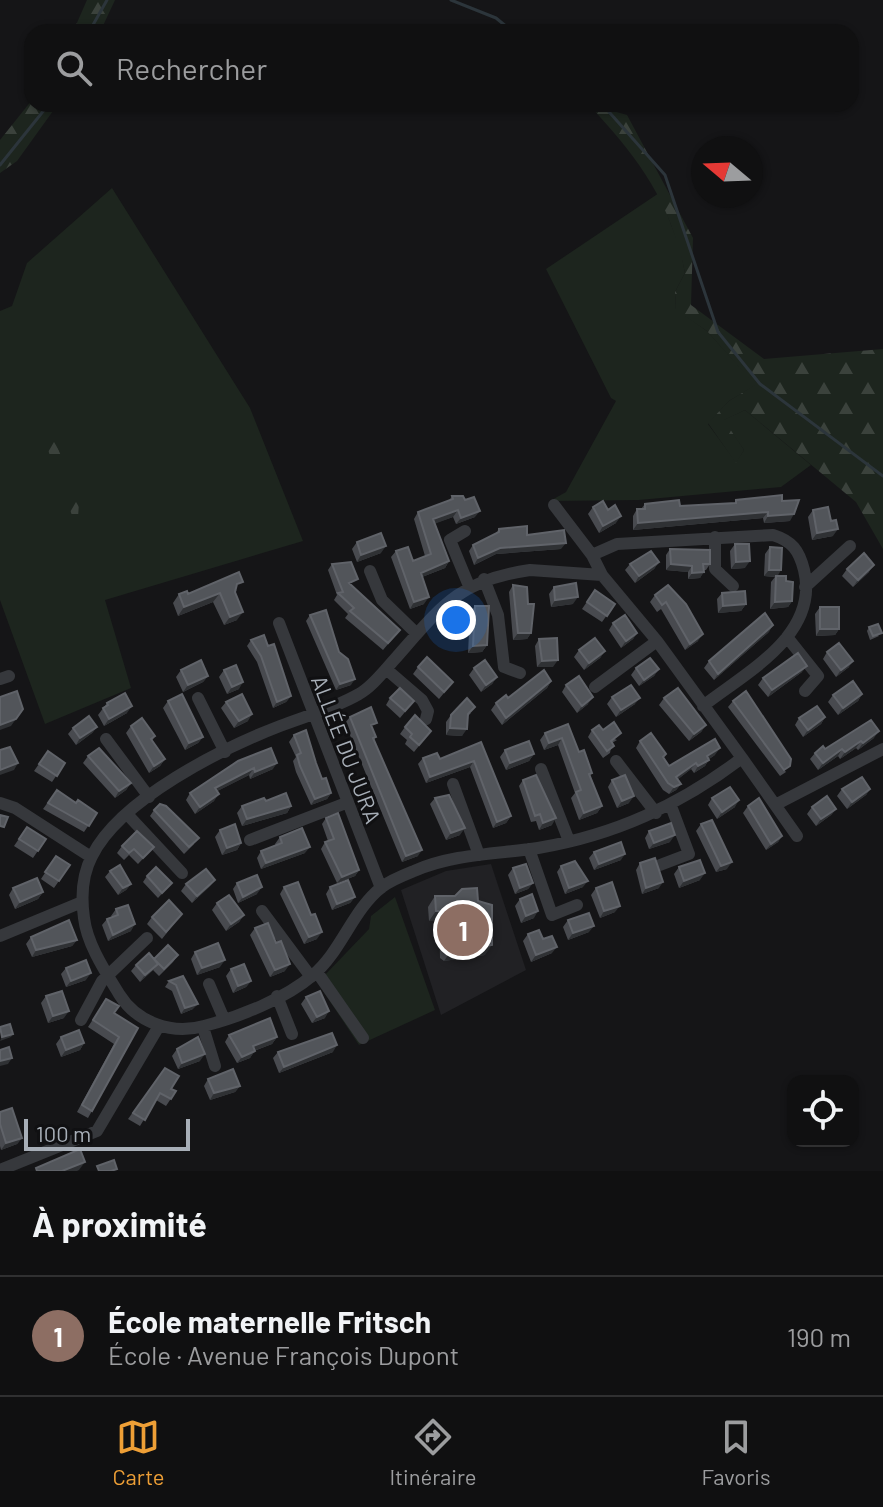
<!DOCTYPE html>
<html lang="fr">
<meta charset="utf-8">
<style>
body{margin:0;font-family:Barlow,sans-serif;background:#19191a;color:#f1f3f6}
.controls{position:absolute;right:24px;bottom:24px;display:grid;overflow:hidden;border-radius:16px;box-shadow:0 2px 6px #0004}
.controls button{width:72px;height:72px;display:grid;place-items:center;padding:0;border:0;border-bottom:2px solid #303031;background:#101011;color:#f1f3f6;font:40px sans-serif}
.compass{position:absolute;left:691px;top:136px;width:72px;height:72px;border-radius:50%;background:#101011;box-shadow:0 2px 6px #0004;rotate:289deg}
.scale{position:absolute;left:24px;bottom:20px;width:166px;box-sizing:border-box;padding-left:8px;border:4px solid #a7aeb7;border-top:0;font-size:22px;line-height:28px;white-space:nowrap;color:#a7aeb7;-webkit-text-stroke:6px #101012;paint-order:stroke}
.you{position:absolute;left:456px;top:620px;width:28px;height:28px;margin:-20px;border:6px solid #fff;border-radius:50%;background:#1a73e8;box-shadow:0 0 0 12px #1a73e833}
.badge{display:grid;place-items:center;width:52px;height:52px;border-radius:50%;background:#ee9f36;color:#fff;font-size:26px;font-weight:700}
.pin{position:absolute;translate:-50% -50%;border:4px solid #fff;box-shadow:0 2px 8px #0006}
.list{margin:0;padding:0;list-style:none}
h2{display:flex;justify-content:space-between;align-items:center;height:104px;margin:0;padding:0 32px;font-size:34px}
h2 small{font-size:26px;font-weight:400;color:#9c9d9f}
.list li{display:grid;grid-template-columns:52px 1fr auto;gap:24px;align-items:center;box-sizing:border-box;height:120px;padding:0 32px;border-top:2px solid #303031}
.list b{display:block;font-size:30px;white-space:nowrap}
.list p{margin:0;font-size:26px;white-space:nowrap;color:#9c9d9f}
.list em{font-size:26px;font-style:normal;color:#9c9d9f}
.icon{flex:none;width:44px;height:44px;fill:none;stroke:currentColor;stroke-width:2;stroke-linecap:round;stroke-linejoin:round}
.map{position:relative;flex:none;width:883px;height:1171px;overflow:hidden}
.search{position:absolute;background:#101011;box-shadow:0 2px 6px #0004;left:24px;right:24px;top:24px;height:88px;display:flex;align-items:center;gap:20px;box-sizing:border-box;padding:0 28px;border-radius:24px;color:#9c9d9f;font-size:30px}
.sheet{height:224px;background:#101011}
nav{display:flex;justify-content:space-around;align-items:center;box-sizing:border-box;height:112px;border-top:2px solid #303031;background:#101011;font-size:22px;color:#9c9d9f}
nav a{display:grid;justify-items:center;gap:4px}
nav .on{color:#ee9f36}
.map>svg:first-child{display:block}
</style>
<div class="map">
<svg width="883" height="1171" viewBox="0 0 883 1171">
<defs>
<pattern id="forest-firs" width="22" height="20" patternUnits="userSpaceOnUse" patternTransform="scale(2)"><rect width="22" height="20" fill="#1d251e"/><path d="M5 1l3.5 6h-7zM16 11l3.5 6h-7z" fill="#3b423c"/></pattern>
</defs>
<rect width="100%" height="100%" fill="#151517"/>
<path fill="#212124" d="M491 864 526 970 441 1015 401 890 446 871Z"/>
<path fill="#1d251e" d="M112 188 250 408 303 541 105 600 131 688 45 724 0 600V311L12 306 27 263Z
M659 193 680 248 685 273 675 292 676 309 707 331 756 385 729 401 708 424 736 462 744 450 723 420 745 410 811 465 781 487 639 500 550 501 566 492 616 401 611 398 546 269Z
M395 897 435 1010 359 1045 323 991V977L369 929 371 916Z"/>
<path fill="url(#forest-firs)" d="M87 0H115L100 32H73Z
M32 100V104H58L17 161 0 173V140Z
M588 104 627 115 693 238 691 305 764 359 883 349V549L856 502 745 410 724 420 744 450 736 463 708 423 729 401 755 385 707 331 676 310 675 292 685 273C670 200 638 157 588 104Z
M50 428 79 502 78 518H73L41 431Z"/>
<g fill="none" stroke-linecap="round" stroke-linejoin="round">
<path stroke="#2c353b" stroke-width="3" d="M451 0 496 18 513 32
M89 32 107 0
M602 104 665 175 718 332 760 384 883 476
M0 165 49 104"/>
<path stroke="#36383c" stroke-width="12" d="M554 505 592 555
M465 531 450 540 469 586
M715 537V569L733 586
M530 570 602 575 657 641 742 758C680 805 615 835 538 848 497 854 452 854 414 871 404 875 391 880 382 887 353 909 341 952 313 975 285 999 239 1017 204 1026 172 1035 137 1023 119 994 105 971 87 944 84 918 81 897 82 875 92 856 120 799 223 748 280 726 306 716 335 708 359 694 372 687 384 671 394 660 440 608 458 580 530 570Z
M370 571 382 600 417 634
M602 575 592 555 617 544 773 535C792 541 799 550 804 570 820 635 745 673 703 706
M484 579 498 615 504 667 520 673
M805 587 850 546
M279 623 381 888
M787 637 818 676 805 691
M386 669 422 700 428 711 426 719
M0 679 9 676
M595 687 657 641
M198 698 225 752
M106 739 149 797
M742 758 797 836
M616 761 656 813
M541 769 569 841
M453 784 479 855
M0 803 15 808 91 857
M775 805 883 749
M127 814 182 873
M250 840 346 803
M529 849 552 915 577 905
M660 865 689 854 671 806
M262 911 311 977
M0 936 82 902
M317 972 363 1038
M209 984 224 1019
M277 996 292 1034
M81 1020 102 981 147 938
M203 1027 215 1066
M0 1170 97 1131 159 1026"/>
</g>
<path fill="#484a4f" d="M452 496 475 517 456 524 453 517 435 523 449 561 445 568 422 577 424 604 410 609 391 557 396 551 413 561 425 556 414 519 418 512 449 501Z
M736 500 782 501 790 521 764 523 763 518 633 530V516L637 509H641L645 504 680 506 734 504Z
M593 507 608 510 616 523 599 533 588 514Z
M813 510 831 521 833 536 812 540 808 517Z
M499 529 527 535 561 549 496 554 474 565 469 551 473 545 495 534Z
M357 542 381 553 357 562 352 549Z
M735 544 745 568 731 569 730 551Z
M770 547 777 576 786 581 792 601 788 607 770 609 771 582 775 577 764 576 765 554Z
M670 549 710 564 706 570H704L700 578 688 579V572L666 570V555Z
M659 562 654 569 635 583 625 570 630 564Z
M332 564 352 586 400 630 383 650 345 618 348 614 334 600 337 595 328 570Z
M847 569 869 572 853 587 842 576Z
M513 585 531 633 527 639 513 640 509 592Z
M668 585 698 641 685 650 661 609 657 612 650 602 655 595Z
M554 587 573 604 551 607 549 594Z
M237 590 235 591 237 620 224 625 213 602 178 616 173 603 179 594Z
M595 590 615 604 602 622 582 609Z
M722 593 746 604 741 611 718 613 717 599Z
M475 606 487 645 482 652 468 653 470 613Z
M820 607 839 629 835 635 816 636 815 614Z
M310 615 351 685 336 690 306 621Z
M613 623 637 633 633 639 621 648 609 630Z
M869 627 879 636 870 640 867 631Z
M769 632 714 680 704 668 709 661Z
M539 639 553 667H537L535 646Z
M251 640 291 696 286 702 273 708 257 662 247 646Z
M579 650 605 651 600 658 584 670 574 657Z
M827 652 849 667 836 677 823 659Z
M418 667 453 682 439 699 413 674Z
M474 668 497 677 492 684 481 692 469 675Z
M636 668 659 669 654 676 639 686 631 675Z
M181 670 208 676 203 682 183 692 176 677Z
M224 670 239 689 227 694 219 677Z
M802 672 768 697 758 685 763 678Z
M551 681 547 688 502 725 491 710 496 703Z
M566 685 588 704 577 713 562 692Z
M862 694 858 701 838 715 828 702 833 695Z
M612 697 635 704 616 717 607 704Z
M390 698 414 701 400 718 386 705Z
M664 698 706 725 701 732 689 741 659 705Z
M168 701 203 737 198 743 185 750 163 708Z
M733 701 786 772 780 776 728 707Z
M226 702 248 721 234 728 221 708Z
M107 703 127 713 104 726 98 715Z
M471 713 468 716 462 736 446 735V722L451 715Z
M350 717 373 729 376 737 374 740 418 856 402 862 345 723Z
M825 717 821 724 803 737 795 725 799 718Z
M568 724 579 752 592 773 590 776 602 806 597 813 579 820 571 798 575 793 558 745 544 750 540 740 545 733Z
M131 726 155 736 152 741 165 759 160 766 149 773 126 733Z
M97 727 92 733 76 745 68 734 73 728Z
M405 727 431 731 414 752 405 744 407 740 400 734Z
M592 730 617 740 612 743 610 753 603 758 588 737Z
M294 735 316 763 322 779 331 793 327 799 311 805 296 772 293 761 296 757 289 742Z
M874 738 858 750 856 748 840 759 838 756 818 770 810 759 815 753 825 749Z
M640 741 664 758 669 766 715 755 709 759 705 766 694 773 691 769 678 779 681 784 676 790 669 794 663 790 636 748Z
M481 742 511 816 506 823 493 828 470 767 426 783 418 764 423 758 440 759Z
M505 750 534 754 529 761 506 770 500 757Z
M48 751 65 763 52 782 34 771Z
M88 756 131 783 126 790 115 798 83 763Z
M238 761 273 769 250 779 249 775 217 791 214 801 195 814 186 800 190 793Z
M523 780 552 825 539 830 536 821 531 822 519 786Z
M612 780 629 803 617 808 608 787Z
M842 789H870L866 795 847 809 837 796Z
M57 790 76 803 97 813 84 832 43 809Z
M435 798 460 835 446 840 430 804Z
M712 798 735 807 717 819 708 805Z
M266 801 291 806 287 813 242 826 237 813 242 806Z
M748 806 782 836 778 842 766 850 743 813Z
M812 807 836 809 831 815 816 826 807 814Z
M154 810 194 844 184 854 150 816Z
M326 818 359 870 355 876 337 883 321 849 325 842 328 841 322 824Z
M701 824 727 869 716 872 696 831Z
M27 827 46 839 33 858 14 846Z
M220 830 241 843 237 850 222 855 215 837Z
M649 831 670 842 649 849 645 838Z
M280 837 305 853 261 869 257 858 261 851 276 846 275 844Z
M122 846 154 847 138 864 129 855 124 860 117 853Z
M594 852 621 860 594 870 589 858Z
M56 856 70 865 54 888 41 879Z
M640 863 659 888 642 894 636 870Z
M561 866 583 887 565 894 557 872Z
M679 867 700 880 679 888 674 874Z
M513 868 533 883 528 889 515 894 508 875Z
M110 871 131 884 126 890 118 895 105 877Z
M147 876 172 883 158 898 143 882Z
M215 880 210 886 192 903 181 891 186 884Z
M237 883 257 894 238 903 233 889Z
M284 887 317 939 304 944 280 894Z
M330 887 355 897 350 903 332 910 326 894Z
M13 888 43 892 38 899 15 909 9 895Z
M596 888 615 912 600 918 591 895Z
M435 896 478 901 485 955 444 961 440 958 439 921H429L428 907Z
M520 899 534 918 521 923 515 906Z
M217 903 244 915 239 922 226 931 212 910Z
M116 909 131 931 108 941 102 925 107 919 112 917 111 916Z
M152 917 177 920 162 939 147 924Z
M568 920 589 932 568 940 563 927Z
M255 928 285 971 270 977 250 935Z
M528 934 543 939 552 953 531 962 523 941Z
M31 937 77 940 72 946 32 957 26 944Z
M195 952 220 967 197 975 191 959Z
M178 955 173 962 159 976 153 970 140 982 131 971 136 965 154 959Z
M66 968 86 980 66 987 61 974Z
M231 969 251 981 246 987 233 993 226 976Z
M183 976 193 1009 181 1014 172 991 165 987 169 981Z
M46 996 64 1018 48 1023 41 1003Z
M306 997 325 1018 312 1023 301 1004Z
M106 999 114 1013 138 1028 88 1118 77 1112 114 1044 88 1027Z
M229 1035 277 1037 272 1044 254 1051 250 1058 237 1063 225 1042Z
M61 1037 84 1043 80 1050 61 1057 56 1044Z
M177 1049 200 1061 178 1069 172 1056Z
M278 1052H333L279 1073 273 1058Z
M165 1068 171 1089 176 1091 166 1106 156 1100 140 1126 128 1119Z
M208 1079 240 1086 235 1092 210 1100 204 1086Z
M0 1112 22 1138 17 1144 1 1150 0 1146Z"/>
<path fill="#2f3134" d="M458 510 453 517 429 526 433 519Z
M480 511 475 517 456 524 461 518Z
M768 512 763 518 633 530 638 523Z
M794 514 790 521 764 523 768 516Z
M621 516 616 523 599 533 603 526Z
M838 529 833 536 812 540 817 533Z
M566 543 561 549 496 554 474 565 478 558 500 548Z
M386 546 381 553 357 562 361 555Z
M449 561 445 568 417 579 421 573Z
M750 561 745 568 731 569 736 562Z
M659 562 654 569 635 583 639 576Z
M671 564 692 566 688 572 666 570Z
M874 565 869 572 853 587 858 580Z
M769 570H781L777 577 764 576Z
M704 572 700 578 688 579 692 573Z
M220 593 213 602 178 616 184 607Z
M429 597 424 604 410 609 414 602Z
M578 597 573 604 551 607 555 600Z
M792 601 788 607 770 609 775 602Z
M746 604 741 611 718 613 723 606Z
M243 612 237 620 224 625 230 617Z
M773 625 769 632 714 680 718 674Z
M820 629H839L835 635 816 636Z
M518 633H531L527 639 513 640Z
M637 633 633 639 621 648 626 641Z
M703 634 698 641 685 650 690 644Z
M487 645 482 652 468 653 473 646Z
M605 651 600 658 584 670 589 663Z
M558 660 553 667H537L542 661Z
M853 661 849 667 836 677 841 670Z
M807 666 802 672 768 697 772 690Z
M659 669 654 676 639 686 644 680Z
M208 676 203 682 183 692 188 685Z
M497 677 492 684 481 692 486 685Z
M355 679 351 685 336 690 340 684Z
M551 681 547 688 502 725 506 718Z
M243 682 239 689 227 694 232 687Z
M862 694 858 701 838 715 843 708Z
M291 696 286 702 273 708 277 702Z
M593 697 588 704 577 713 582 706Z
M640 698 635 704 616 717 621 710Z
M132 706 127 713 104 726 109 719Z
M252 714 248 721 234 728 239 721Z
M825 717 821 724 803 737 808 730Z
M16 719 11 726 0 730V725Z
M706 725 701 732 689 741 694 734Z
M97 727 92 733 76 745 80 738Z
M450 728 467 729 462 736 446 735Z
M879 731 874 738 858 750 863 743Z
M203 737 198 743 185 750 189 743Z
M562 738 558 745 544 750 549 743Z
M861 741 856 748 840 759 845 752Z
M720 748 715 755 703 763 707 756Z
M842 749 838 756 818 770 823 763Z
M534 754 529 761 506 770 510 763Z
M165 759 160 766 149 773 154 766Z
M709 760 705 766 694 773 698 766Z
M474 761 470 767 426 783 430 777Z
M18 763 14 770 0 775V770Z
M277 763 273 769 250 779 255 772Z
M696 763 691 769 672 784 676 777Z
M254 768 249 775 210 795 215 788Z
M131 783 126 790 115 798 119 791Z
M681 784 676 790 669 794 674 787Z
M870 789 866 795 847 809 852 802Z
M331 793 327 799 311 805 315 799Z
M219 794 214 801 195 814 200 807Z
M634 796 629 803 617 808 622 801Z
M739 800 735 807 717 819 722 812Z
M291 806 287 813 242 826 247 819Z
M602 806 597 813 579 820 584 813Z
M836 809 831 815 816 826 821 819Z
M511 816 506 823 493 828 497 822Z
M556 818 552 825 539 830 543 823Z
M465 828 460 835 446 840 451 833Z
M675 835 670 842 649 849 654 843Z
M782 836 778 842 766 850 771 844Z
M241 843 237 850 222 855 227 848Z
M310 847 305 853 261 869 266 863Z
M422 850 418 856 402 862 406 856Z
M625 854 621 860 594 870 599 864Z
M732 862 727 869 716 872 721 866Z
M359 870 355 876 337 883 342 877Z
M705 873 700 880 679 888 684 881Z
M215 880 210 886 192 903 197 896Z
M588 881 583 887 565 894 569 888Z
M663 882 659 888 642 894 646 888Z
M533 883 528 889 515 894 520 888Z
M131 884 126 890 118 895 123 888Z
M262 887 257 894 238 903 243 897Z
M43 892 38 899 15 909 20 902Z
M355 897 350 903 332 910 337 904Z
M620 906 615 912 600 918 604 911Z
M436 911H446L439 921H429Z
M538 911 534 918 521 923 526 916Z
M244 915 239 922 226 931 231 924Z
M135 924 131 931 108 941 113 935Z
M594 926 589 932 568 940 573 933Z
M322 932 317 939 304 944 309 937Z
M77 940 72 946 32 957 36 950Z
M492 945 485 955 444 961 451 951Z
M557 947 552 953 531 962 536 955Z
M225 960 220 967 197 975 202 968Z
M158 964 153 970 140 982 145 975Z
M290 964 285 971 270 977 275 970Z
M91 973 86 980 66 987 71 981Z
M251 981 246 987 233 993 238 986Z
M198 1004 193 1009 181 1014 185 1008Z
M69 1011 64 1018 48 1023 53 1016Z
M329 1011 325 1018 312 1023 317 1017Z
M13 1034 11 1037 0 1041 2 1037Z
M277 1037 272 1044 248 1053 253 1046Z
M84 1043 80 1050 61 1057 66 1050Z
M337 1045 333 1052 279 1073 284 1067Z
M255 1051 250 1058 237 1063 242 1057Z
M205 1054 200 1061 178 1069 182 1063Z
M12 1058 8 1064 0 1066V1061Z
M240 1086 235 1092 210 1100 214 1093Z
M22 1138 17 1144 1 1150 6 1143Z
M85 1162 79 1170 77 1171H62Z"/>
<path fill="#52555a" stroke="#606369" stroke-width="2" d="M782 495V501L799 500 794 514 768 516V512L638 523 637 509H645V504L679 500 680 506 736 503V500Z
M452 496H463L465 500 474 497 480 511 461 518 458 510 433 519 449 561 421 573 429 597 414 602 396 551 408 547 413 561 431 554 418 512 453 499Z
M603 501 608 510 615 505 621 516 603 526 593 507Z
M828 507 831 521 836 520 838 529 817 533 813 510Z
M527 526V535L564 530 566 543 500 548 478 558 473 545 499 532V529Z
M381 533 386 546 361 555 357 542Z
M735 544H749L750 561 736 562Z
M770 547 782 548 781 570H769Z
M670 549 710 550V564H703L704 572 692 573V566L671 564Z
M651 551 659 562 639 576 630 564Z
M864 553 874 565 858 580 847 569Z
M351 562 358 579 349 583 400 630 388 643 350 611 354 608 338 593 343 592 332 564Z
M239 572 243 582 237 584 235 592 243 612 230 617 220 593 184 607 179 594 187 591 188 594Z
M776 576H786V581L793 582 792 601 775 602Z
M576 583 578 597 555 600 554 587Z
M513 585 527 587 528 604H534L531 633H518Z
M668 585 686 604 703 634 690 644 666 602 662 605 655 595Z
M595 590 615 604 607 616 587 602Z
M745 591 746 604 723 606 722 593Z
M475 606H489L487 645 473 646Z
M820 607H839V629H820Z
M326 610 339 652 348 659 355 679 340 684 310 615Z
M765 613 773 625 718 674 709 661Z
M625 615 637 633 626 641 613 623Z
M878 624 882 633 873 636 869 627Z
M264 635 268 646 274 644 291 696 277 702 261 656 251 640Z
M557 638 558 660 542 661 539 639Z
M595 638 605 651 589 663 579 650Z
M839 643 853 661 841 670 827 652Z
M798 653 807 666 772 690 763 678Z
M427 657 453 682 444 692 418 667Z
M650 658 659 669 644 680 636 668Z
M201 660 208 676 188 685 181 670Z
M485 660 497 677 486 685 474 668Z
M236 665 243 682 232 687 224 670Z
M544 670 551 681 506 718 496 703 506 695 508 698Z
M579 676 593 697 582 706 566 685Z
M853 681 862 694 843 708 833 695Z
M631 685 640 698 621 710 612 697Z
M400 688 414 701 405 711 390 698Z
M678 688 706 725 694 734 664 698Z
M17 691 23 709 16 719 0 725V697Z
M746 691 791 759 790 766 784 770 733 701Z
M125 693 132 706 109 719 103 708 108 705 107 703Z
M182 694 203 737 189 743 168 701Z
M242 694 252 714 239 721 226 702Z
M467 698 475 707 468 714 467 729 450 728 451 715Z
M817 706 825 717 808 730 799 718Z
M371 707 377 723 371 725 376 737 373 738 422 850 406 856 350 717Z
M415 715 431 731 419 745 410 737 412 734 405 727Z
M89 716 97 727 80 738 73 728Z
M142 718 155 736 151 739 165 759 154 766 131 726Z
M871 720 879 731 863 743 861 741 845 752 842 749 823 763 815 753 823 746 825 749Z
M614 722 621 733 611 741 614 746 607 751 592 730 599 725 603 730Z
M568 724 579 752 584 750 592 773 589 774 602 806 584 813 576 792 581 790 562 738 549 743 545 733Z
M306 730 316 763 322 779 326 778 331 793 315 799 300 766 297 755 301 753 294 735Z
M651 733 666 754 663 757 669 766 715 739 720 748 707 756 709 760 698 766 696 763 676 777 681 784 674 787 668 783 640 741Z
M529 741 534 754 510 763 505 750Z
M481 742 511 816 497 822 474 761 430 777 423 758 437 753 440 759Z
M10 747 18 763 0 770V750Z
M99 748 131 783 119 791 88 756Z
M271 748 277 763 255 772 254 768 215 788 219 794 200 807 190 793 238 761Z
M48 751 65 763 57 776 39 764Z
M536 775 556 818 543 823 540 814 535 816 523 780Z
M625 775 634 796 622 801 612 780Z
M862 777 870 789 852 802 842 789Z
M730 787 739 800 722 812 712 798Z
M57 790 76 803 78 800 97 813 89 826 48 803Z
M286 793 291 806 247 819 242 806 264 798 266 801Z
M449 795 465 828 451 833 435 798Z
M827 796 836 809 821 819 812 807Z
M759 798 782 836 771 844 748 806Z
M160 804 166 806 199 838 189 847 154 810Z
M338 813 359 870 342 877 325 842 334 839 326 818Z
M0 815 8 817 4 827 0 826Z
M712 820 732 862 721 866 701 824Z
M671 823 675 835 654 843 649 831Z
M235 824 241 843 227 848 220 830Z
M27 827 46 839 38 851 19 839Z
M302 828 310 847 266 863 261 851 282 843 280 837Z
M137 831 154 847 143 858 134 849 129 853 122 846Z
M621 842 625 854 599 864 594 852Z
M56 856 70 865 59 881 45 872Z
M655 858 663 882 646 888 640 863Z
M700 860 705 873 684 881 679 867Z
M575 861 588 881 569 888 561 866Z
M526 864 533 883 520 888 513 868Z
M120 865 131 884 123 888 110 871Z
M156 867 172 883 162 893 147 876Z
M206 869 215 880 197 896 186 884Z
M257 875 262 887 243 897 237 883Z
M37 878 43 892 20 902 13 888Z
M348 880 355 897 337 904 330 887Z
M298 882 311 915 315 914 322 932 309 937 284 887Z
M612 882 620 906 604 911 596 888Z
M477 888 478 901 492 905V945L451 951 447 948 446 911H436L435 896H455L462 889Z
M532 894 538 911 526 916 520 899Z
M229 895 244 915 231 924 217 903Z
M169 900 182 914 166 932 152 917Z
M128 905 135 924 113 935 107 919 118 915 116 909Z
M589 913 594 926 573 933 568 920Z
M69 920 77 940 36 950 31 937Z
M268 923 276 943 281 941 290 964 275 970 255 928Z
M539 930 543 939 552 936 557 947 536 955 528 934Z
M218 943 225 960 202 968 195 952Z
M168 945 178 955 164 969 154 959Z
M149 953 158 964 145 975 136 965Z
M86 960 91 973 71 981 66 968Z
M244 964 251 981 238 986 231 969Z
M183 976 198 1004 185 1008 176 985 169 981Z
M62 991 69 1011 53 1016 46 996Z
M320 991 329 1011 317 1017 306 997Z
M106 999 119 1006 114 1013 138 1028 92 1111 82 1105 119 1037 93 1020Z
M270 1018 277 1037 253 1046 255 1051 242 1057 229 1035Z
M10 1024 13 1034 2 1037 0 1027Z
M79 1030 84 1043 66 1050 61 1037Z
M332 1033 337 1045 284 1067 278 1052Z
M198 1037 205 1054 182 1063 177 1049Z
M9 1047 12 1058 0 1061V1050Z
M165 1068 179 1076 171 1089 176 1091 171 1099 160 1093 145 1120 133 1113Z
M233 1069 240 1086 214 1093 208 1079Z
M12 1108 22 1138 6 1143 0 1124V1112Z
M80 1149 85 1162 62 1171H37L36 1168Z
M114 1160 117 1169 111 1171H99L97 1166Z"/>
<g text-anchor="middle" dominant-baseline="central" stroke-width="6" stroke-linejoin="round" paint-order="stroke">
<g font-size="22" fill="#a7aeb7" stroke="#101012">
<text transform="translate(347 749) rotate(69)">ALLÉE DU JURA</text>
</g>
</g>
</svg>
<div class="controls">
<button><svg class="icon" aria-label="locate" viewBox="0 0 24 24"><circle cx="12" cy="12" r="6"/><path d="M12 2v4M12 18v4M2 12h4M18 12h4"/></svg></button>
</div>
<svg class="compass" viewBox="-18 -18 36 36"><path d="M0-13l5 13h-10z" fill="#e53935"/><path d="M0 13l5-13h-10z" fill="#9c9d9f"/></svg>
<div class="scale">100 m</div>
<div class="you"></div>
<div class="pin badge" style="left:463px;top:930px;background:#8d6e63">1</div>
<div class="search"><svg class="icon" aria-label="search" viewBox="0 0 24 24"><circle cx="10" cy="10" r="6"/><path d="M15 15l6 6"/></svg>Rechercher</div>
</div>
<section class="sheet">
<h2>À proximité<small></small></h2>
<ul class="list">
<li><span class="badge" style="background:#8d6e63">1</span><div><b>École maternelle Fritsch</b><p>École · Avenue François Dupont</p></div><em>190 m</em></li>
</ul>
</section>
<nav>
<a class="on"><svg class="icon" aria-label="map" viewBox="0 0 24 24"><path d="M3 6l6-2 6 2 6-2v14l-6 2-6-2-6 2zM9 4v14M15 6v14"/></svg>Carte</a>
<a><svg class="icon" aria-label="directions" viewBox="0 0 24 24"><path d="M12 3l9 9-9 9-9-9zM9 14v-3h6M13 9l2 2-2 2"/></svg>Itinéraire</a>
<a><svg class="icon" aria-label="saved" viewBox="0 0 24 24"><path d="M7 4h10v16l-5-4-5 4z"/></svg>Favoris</a>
</nav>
